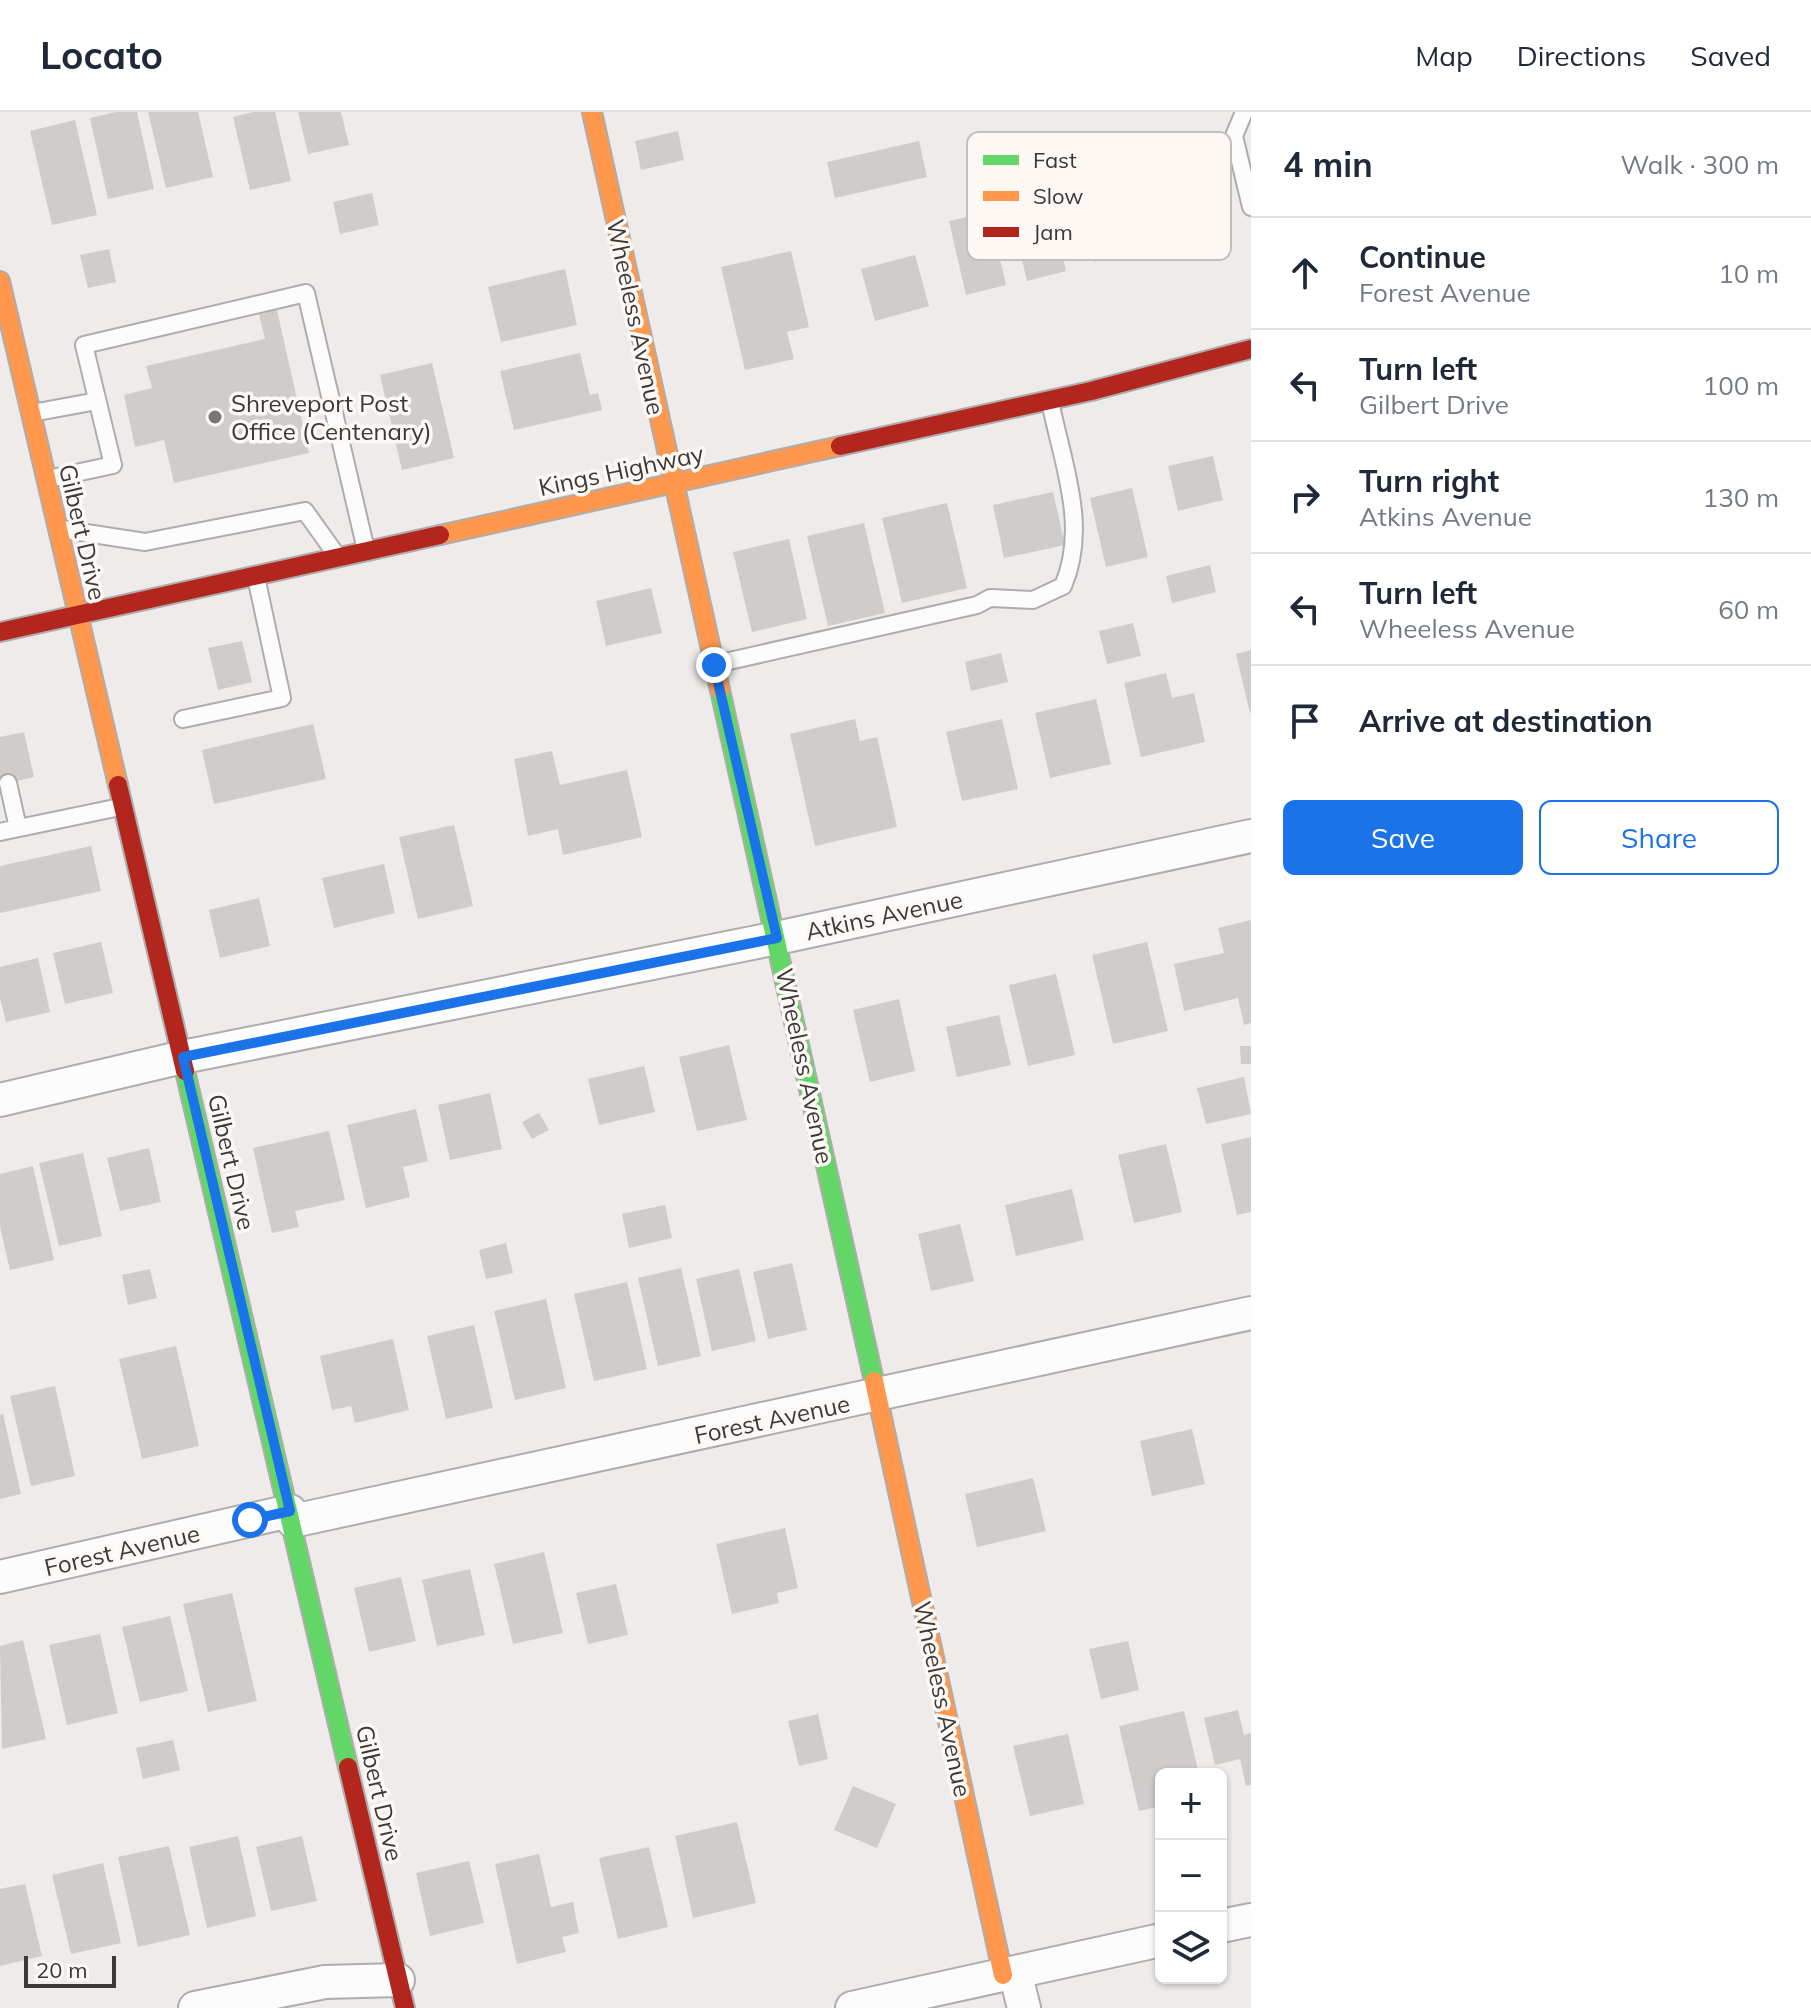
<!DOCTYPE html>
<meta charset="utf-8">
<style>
body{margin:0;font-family:Mulish,sans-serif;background:#f2f2f3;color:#1f2937}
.controls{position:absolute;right:24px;bottom:24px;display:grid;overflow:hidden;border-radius:12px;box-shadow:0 2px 6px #0004}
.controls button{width:72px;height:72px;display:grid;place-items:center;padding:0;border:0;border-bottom:2px solid #e0e1e3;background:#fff;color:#1f2937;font:40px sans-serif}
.scale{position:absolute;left:24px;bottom:20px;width:92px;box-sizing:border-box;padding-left:8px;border:4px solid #3b3938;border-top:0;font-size:22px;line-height:28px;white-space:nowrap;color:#3b3938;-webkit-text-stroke:6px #fef8f5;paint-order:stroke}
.stop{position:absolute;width:24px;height:24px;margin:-18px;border:6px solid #1a73e8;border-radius:50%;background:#fff}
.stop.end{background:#1a73e8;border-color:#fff;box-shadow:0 2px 8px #0008}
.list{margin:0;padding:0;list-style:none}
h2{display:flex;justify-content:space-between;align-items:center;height:104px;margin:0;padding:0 32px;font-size:34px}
h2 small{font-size:26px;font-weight:400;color:#747a83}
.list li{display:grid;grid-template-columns:52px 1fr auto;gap:24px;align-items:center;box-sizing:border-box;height:112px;padding:0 32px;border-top:2px solid #e0e1e3}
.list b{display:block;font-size:30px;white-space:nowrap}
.list p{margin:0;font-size:26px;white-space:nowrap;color:#747a83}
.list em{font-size:26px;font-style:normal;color:#747a83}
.actions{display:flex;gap:16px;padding:24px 32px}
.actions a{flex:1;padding:18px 0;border:2px solid #1a73e8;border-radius:12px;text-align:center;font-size:28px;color:#1a73e8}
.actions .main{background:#1a73e8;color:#fff}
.icon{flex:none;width:44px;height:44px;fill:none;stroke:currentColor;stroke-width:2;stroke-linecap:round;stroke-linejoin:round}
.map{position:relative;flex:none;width:1251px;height:1896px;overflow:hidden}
header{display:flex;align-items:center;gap:48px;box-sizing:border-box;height:112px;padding:0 40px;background:#fff;border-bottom:2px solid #e0e1e3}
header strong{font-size:38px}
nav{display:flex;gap:44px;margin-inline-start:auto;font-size:28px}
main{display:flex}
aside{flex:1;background:#fff}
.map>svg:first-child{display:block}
</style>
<header>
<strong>Locato</strong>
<nav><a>Map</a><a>Directions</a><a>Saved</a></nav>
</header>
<main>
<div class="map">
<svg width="1251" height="1896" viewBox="0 0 1251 1896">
<rect width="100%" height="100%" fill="#eeebea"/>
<path fill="#cfcccc" d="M116 0H137L154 77 108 87 90 6Z
M148 0H198L213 65 166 76Z
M253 0H275L291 69 250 78 233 5Z
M298 0H341L349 33 308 42Z
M75 8 97 103 52 113 30 19Z
M678 19 684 48 641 58 635 29Z
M919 29 927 65 835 86 827 50Z
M372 81 379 113 340 122 333 90Z
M1049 84 1066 159 1027 169 1009 93Z
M1149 89 1159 135 1094 150 1084 104Z
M989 100 1006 173 966 183 949 109Z
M109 137 116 170 88 176 80 143Z
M791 139 809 215 787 220 794 247 745 258 721 155Z
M915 143 929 194 875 209 861 157Z
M565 157 577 213 501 230 488 175Z
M277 198 309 341 174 371 164 328 135 335 124 283 152 276 146 254 265 227 259 202Z
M580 241 590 283 598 281 602 298 514 318 500 259Z
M432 251 454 346 402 358 380 263Z
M1213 344 1223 388 1178 399 1168 354Z
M1132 376 1148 445 1106 455 1090 386Z
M1053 380 1065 433 1004 446 993 393Z
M947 391 967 476 902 491 882 406Z
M864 411 885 501 828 514 807 424Z
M789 427 807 507 752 520 733 440Z
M1210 453 1216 480 1172 491 1166 464Z
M651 476 662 521 606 534 596 489Z
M1133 511 1141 544 1107 552 1099 519Z
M242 529 252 570 218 578 208 536Z
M1251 538V601H1250L1236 542Z
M1001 541 1008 570 971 579 965 550Z
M1166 561 1172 586 1194 581 1205 630 1141 645 1124 571Z
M1096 587 1111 652 1050 666 1035 601Z
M855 607 860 629 877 625 897 715 815 734 790 622Z
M1002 607 1018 677 962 689 946 620Z
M313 612 326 667 214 692 202 638Z
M24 620 34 665 0 673V625Z
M552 639 560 673 627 658 642 725 563 743 558 717 528 724 514 647Z
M454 713 473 794 418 807 399 725Z
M91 734 101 779 0 801V754Z
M384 752 395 801 334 816 322 766Z
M259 786 270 834 220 846 209 798Z
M1251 808V911L1244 913 1238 886 1184 899 1174 852 1224 841 1218 816Z
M101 830 113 881 65 892 53 841Z
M1147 830 1168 919 1113 932 1092 843Z
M38 846 50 900 6 910 0 886V855Z
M1056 862 1075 943 1028 954 1009 873Z
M899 887 915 959 870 970 853 898Z
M999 903 1011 953 957 965 946 915Z
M729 933 747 1008 697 1019 679 945Z
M1240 934H1251V952H1241Z
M644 954 655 1000 599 1013 588 967Z
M1244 965 1251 1002 1206 1012 1197 976Z
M490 981 502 1037 450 1048 438 993Z
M416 997 428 1049 403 1055 410 1085 366 1096 347 1013Z
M539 1001 549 1018 532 1027 522 1010Z
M329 1019 345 1088 295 1099 299 1115 272 1121 253 1036Z
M1251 1025V1100L1237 1103 1221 1032Z
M1166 1032 1182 1100 1134 1111 1118 1043Z
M149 1036 161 1090 120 1099 107 1046Z
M83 1041 102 1124 59 1134 39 1051Z
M33 1054 54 1148 10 1158 0 1115V1062Z
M1072 1077 1084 1128 1016 1144 1005 1093Z
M665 1093 672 1126 629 1136 622 1102Z
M960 1112 974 1169 931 1179 918 1122Z
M506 1131 513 1161 486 1167 479 1138Z
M792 1151 807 1218 768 1227 753 1160Z
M681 1156 701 1244 658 1254 638 1166Z
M150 1157 157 1186 128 1193 122 1163Z
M739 1157 756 1229 712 1239 696 1167Z
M627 1170 647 1257 594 1269 574 1182Z
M546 1187 566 1276 515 1288 494 1199Z
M474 1213 493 1296 446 1307 427 1224Z
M393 1227 409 1298 355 1311 351 1294 332 1298 320 1244Z
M176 1234 199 1334 142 1347 119 1247Z
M55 1274 75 1364 31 1374 10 1284Z
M3 1302 21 1382 0 1387V1303Z
M1192 1317 1205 1372 1152 1384 1140 1329Z
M1033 1366 1046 1419 977 1435 965 1382Z
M785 1416 798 1476 777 1481 779 1491 732 1502 716 1432Z
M544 1440 563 1521 513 1532 494 1452Z
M470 1457 485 1523 437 1534 422 1468Z
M401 1465 416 1529 369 1540 354 1476Z
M616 1472 628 1523 588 1532 576 1481Z
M232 1481 257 1589 208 1600 183 1492Z
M170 1504 188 1579 140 1590 122 1515Z
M100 1522 118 1601 67 1613 49 1533Z
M23 1528 46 1627 2 1637 0 1534Z
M1128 1529 1139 1578 1101 1587 1089 1537Z
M1238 1598 1244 1623 1251 1621V1673L1246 1674 1240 1647 1215 1653 1204 1606Z
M1184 1599 1199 1662H1161V1694L1139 1699 1119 1614Z
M818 1602 828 1647 799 1654 788 1609Z
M1068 1622 1084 1692 1030 1704 1013 1634Z
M173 1628 180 1658 143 1667 136 1636Z
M853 1674 896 1692 877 1736 834 1718Z
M737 1710 756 1791 693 1806 675 1724Z
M238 1724 256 1804 207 1816 189 1735Z
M302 1724 317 1789 271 1799 256 1735Z
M169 1734 190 1823 138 1835 118 1745Z
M649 1735 668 1815 618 1827 599 1746Z
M539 1742 551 1795 573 1790 579 1821 562 1825 566 1840 517 1852 495 1752Z
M469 1749 484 1811 430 1824 416 1761Z
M103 1751 121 1831 71 1842 52 1763Z
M25 1772 42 1844 0 1854V1777Z"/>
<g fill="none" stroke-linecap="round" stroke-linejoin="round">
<defs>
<path id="lane" d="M1244 0 1234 24 1251 95
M32 301 97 289
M48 367 113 353 84 233 306 181 366 438
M60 417 145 430 305 399 335 441
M716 552 977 493 990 486 1033 488 1063 474C1089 414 1062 350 1050 289
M183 607 282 586 256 465
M8 671 18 716
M0 720 120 695"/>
<path id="street" d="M0 988 183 945 777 826 1251 724
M293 1409 1251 1201
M0 1465 290 1399
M1221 1814 1251 1808
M1015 1860 1024 1896
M195 1896 325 1870 398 1868
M852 1896 1161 1828"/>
<path id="fast" d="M720 578 874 1269
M185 959 348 1655"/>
<path id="slow" d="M592 0 720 578
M0 169 118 673
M440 423 840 334
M874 1269 1003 1863"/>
<path id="jam" d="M840 334 1091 279 1251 237
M0 520 440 423
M118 673 185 959
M348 1655 405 1896"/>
</defs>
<use href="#lane" stroke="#afadac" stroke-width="20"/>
<use href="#street" stroke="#afadac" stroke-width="36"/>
<use href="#fast" stroke="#afadac" stroke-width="22"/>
<use href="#slow" stroke="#afadac" stroke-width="22"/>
<use href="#jam" stroke="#afadac" stroke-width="22"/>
<use href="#lane" stroke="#fcfcfc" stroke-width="16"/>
<use href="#street" stroke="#fcfcfc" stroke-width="32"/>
<use href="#fast" stroke="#63d668" stroke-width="18"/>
<use href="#slow" stroke="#ff974d" stroke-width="18"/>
<use href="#jam" stroke="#b3261e" stroke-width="18"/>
</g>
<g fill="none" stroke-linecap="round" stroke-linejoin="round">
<path stroke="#1a73e8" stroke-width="10" d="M250 1408 290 1399 183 945 777 826 714 553"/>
</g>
<circle fill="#7a7776" stroke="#fef8f5" stroke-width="3" cx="215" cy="305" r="8"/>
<g text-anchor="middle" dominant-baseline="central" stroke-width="7" stroke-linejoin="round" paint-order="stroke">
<g font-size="24" fill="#3b3938" stroke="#fef8f5">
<text transform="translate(636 205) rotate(78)">Wheeless Avenue</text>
<text transform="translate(621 358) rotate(-12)">Kings Highway</text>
<text transform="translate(83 420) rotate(77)">Gilbert Drive</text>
<text transform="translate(884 803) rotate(-12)">Atkins Avenue</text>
<text transform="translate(805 954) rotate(78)">Wheeless Avenue</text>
<text transform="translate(232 1050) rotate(77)">Gilbert Drive</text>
<text transform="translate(772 1307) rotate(-12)">Forest Avenue</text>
<text transform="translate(122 1438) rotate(-13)">Forest Avenue</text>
<text transform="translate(943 1587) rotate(78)">Wheeless Avenue</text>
<text transform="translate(380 1681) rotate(77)">Gilbert Drive</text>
</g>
<g font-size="24" fill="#3b3938" stroke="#fef8f5" text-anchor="start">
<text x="231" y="291">Shreveport Post<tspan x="231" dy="28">Office (Centenary)</tspan></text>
</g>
</g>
<rect x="967" y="20" width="264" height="128" rx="12" fill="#fef8f5" stroke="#c4bfbc" stroke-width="2"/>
<rect x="983" y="43" width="36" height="10" fill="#63d668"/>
<rect x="983" y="79" width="36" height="10" fill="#ff974d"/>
<rect x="983" y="115" width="36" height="10" fill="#b3261e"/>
<g font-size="22" fill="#3b3938">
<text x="1033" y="56">Fast</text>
<text x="1033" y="92">Slow</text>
<text x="1033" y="128">Jam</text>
</g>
</svg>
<div class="controls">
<button>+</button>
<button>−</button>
<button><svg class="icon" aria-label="layers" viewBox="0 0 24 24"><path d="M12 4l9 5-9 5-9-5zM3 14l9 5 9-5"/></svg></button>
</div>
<div class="scale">20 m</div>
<div class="stop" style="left:250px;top:1408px"></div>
<div class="stop end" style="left:714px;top:553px"></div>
</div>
<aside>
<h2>4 min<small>Walk · 300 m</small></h2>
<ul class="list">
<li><svg class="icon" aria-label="ahead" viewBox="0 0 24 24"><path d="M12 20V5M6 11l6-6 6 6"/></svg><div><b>Continue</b><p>Forest Avenue</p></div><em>10 m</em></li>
<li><svg class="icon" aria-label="left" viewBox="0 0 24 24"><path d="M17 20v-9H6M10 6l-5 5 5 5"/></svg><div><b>Turn left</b><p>Gilbert Drive</p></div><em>100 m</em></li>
<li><svg class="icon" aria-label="right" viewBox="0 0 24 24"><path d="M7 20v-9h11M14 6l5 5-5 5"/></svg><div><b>Turn right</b><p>Atkins Avenue</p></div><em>130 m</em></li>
<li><svg class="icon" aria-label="left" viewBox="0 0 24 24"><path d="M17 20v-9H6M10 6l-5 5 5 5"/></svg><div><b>Turn left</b><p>Wheeless Avenue</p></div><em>60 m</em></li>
<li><svg class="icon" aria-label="arrive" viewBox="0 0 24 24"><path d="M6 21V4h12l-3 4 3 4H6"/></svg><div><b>Arrive at destination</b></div></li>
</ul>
<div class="actions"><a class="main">Save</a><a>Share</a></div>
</aside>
</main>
